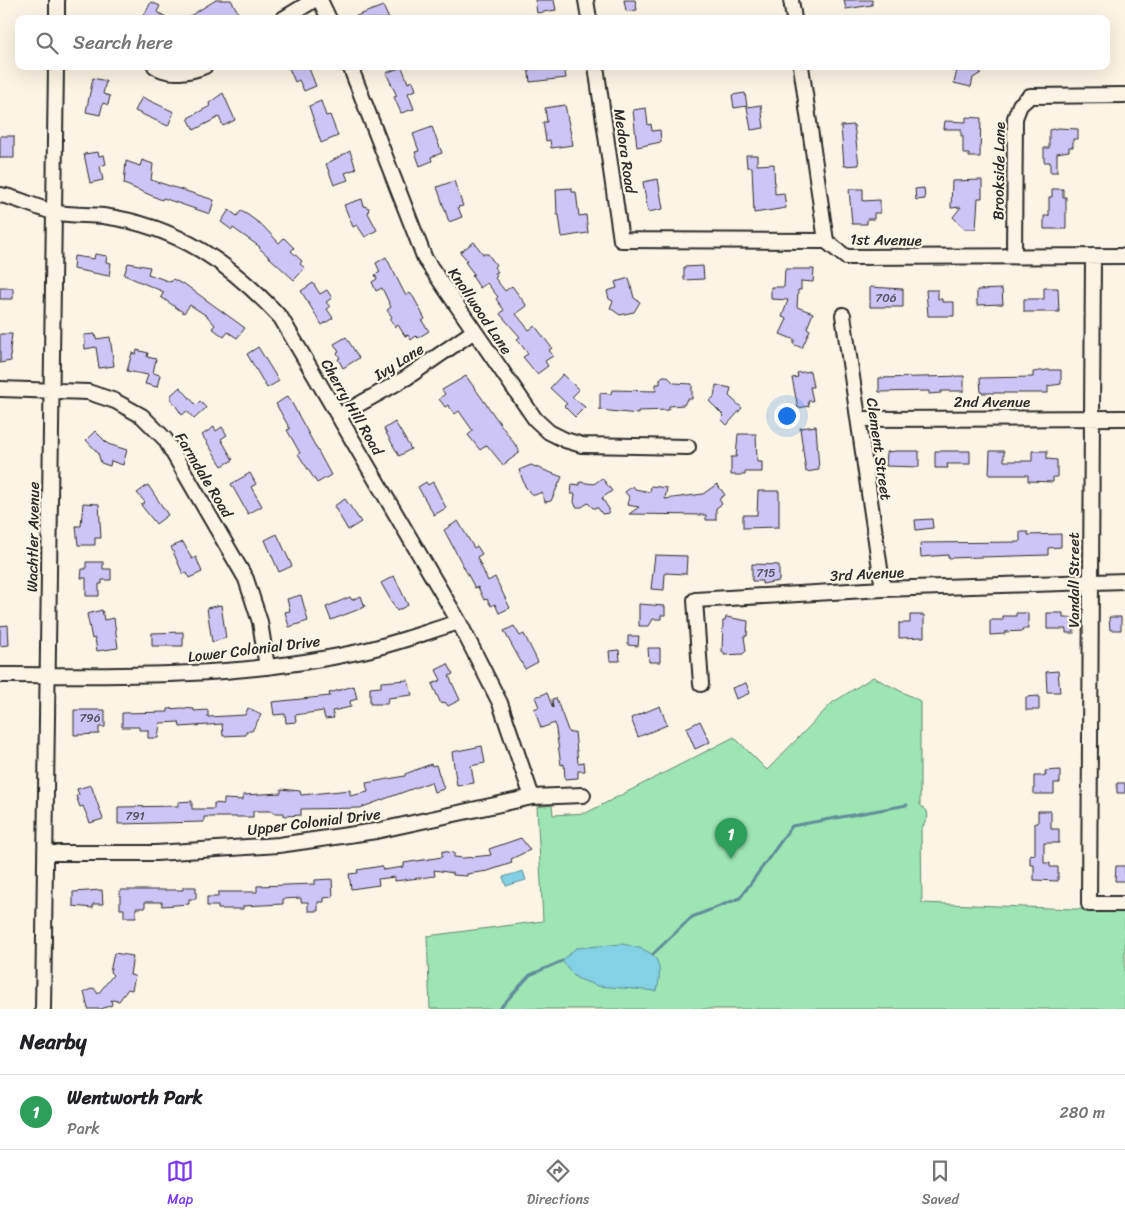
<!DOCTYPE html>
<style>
body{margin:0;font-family:Sriracha,sans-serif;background:#f6f6f6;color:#202124}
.you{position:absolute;left:786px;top:415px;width:18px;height:18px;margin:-12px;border:4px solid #fff;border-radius:50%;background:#1a73e8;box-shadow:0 0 0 8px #1a73e833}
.badge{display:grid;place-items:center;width:32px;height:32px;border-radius:50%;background:#7c3aed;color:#fff;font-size:16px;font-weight:700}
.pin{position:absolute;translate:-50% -41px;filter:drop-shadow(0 1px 2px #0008)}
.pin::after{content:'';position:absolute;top:26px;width:18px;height:15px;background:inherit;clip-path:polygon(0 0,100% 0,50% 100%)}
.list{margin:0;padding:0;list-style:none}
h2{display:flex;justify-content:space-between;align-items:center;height:65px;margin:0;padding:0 20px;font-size:21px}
h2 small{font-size:16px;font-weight:400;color:#757577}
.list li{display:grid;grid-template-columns:32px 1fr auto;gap:15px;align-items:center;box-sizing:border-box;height:75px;padding:0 20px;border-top:1px solid #e0e0e0}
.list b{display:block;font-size:19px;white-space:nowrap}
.list p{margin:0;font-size:16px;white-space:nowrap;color:#757577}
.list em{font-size:16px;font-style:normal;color:#757577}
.icon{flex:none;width:28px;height:28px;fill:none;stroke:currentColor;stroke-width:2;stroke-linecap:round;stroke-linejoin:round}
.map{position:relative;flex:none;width:1125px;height:1009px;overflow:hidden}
.search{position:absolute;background:#fff;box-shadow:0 5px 20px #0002;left:15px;right:15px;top:15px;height:55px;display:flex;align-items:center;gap:12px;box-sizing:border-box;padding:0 18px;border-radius:10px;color:#757577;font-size:19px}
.sheet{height:140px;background:#fff}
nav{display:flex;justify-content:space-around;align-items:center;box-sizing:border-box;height:70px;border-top:1px solid #e0e0e0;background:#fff;font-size:14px;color:#757577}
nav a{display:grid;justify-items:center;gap:2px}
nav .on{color:#7c3aed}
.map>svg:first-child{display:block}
</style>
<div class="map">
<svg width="1125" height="1009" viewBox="0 0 1125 1009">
<rect width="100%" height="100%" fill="#fcf5e5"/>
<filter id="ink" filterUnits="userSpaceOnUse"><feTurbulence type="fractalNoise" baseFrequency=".02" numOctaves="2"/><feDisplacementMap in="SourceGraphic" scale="10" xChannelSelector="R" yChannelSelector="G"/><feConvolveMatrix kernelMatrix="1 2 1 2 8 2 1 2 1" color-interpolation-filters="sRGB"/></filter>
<g filter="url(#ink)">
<path fill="#9de5b3" stroke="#64886f" d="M873 677 920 701V805L927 811 928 817 921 830 922 903 1125 911V1009H430L427 936 543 921 537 807 552 805 553 815 586 813 734 737 767 770 832 703Z"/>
<path fill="#84d0e4" stroke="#608e9a" d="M523 871 526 880 506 886 503 877Z
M622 944C653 950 665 956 657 991L598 986 576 978 562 961 576 948Z"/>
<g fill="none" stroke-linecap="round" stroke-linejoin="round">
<path stroke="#608e9a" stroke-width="3" d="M653 954 692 917 740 898 792 826 907 805
M499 1009 530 975 562 961"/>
</g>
<path fill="#cec5f7" stroke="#2b2b2b" d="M216 0H231L238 12 226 19H185Z
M535 0H554L556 10 537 13Z
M624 0H635L637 10 626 11Z
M844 0H872V5L846 9Z
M151 2 160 6 157 12 170 19H142Z
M383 6 389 19H351V18Z
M288 66H308L316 86 304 91 299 80 295 82Z
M528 66H564L566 78 530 82Z
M958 66H977L981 73 973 78 971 87 954 83Z
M402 67 408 83 413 81 416 90 408 93 414 109 401 113 394 97 397 96 386 73Z
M93 78 106 81 103 94 110 96 108 105 103 103 100 115 86 112Z
M223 93 235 120 223 126 219 117 194 130 188 118 210 106 209 103Z
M745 93 747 106 734 108 732 95Z
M142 97 174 112 168 126 135 111Z
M321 101 326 116 330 115 338 136 321 143 309 106Z
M565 105 573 145 551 148 550 140 546 141 543 122H547L545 108Z
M761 105 764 128 751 130 747 107Z
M646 108 648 125 651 124 652 131 660 130 661 142 637 147 633 110Z
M966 117 981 118 980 157H969V154H963V136H961V129H944L945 121 966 122Z
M854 125 859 165 844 166 841 126Z
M432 127 442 153 431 157 432 161 420 166 415 152 419 151 413 134Z
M1058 128 1078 129V139H1073V147H1069V151L1057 153V172H1050V162H1044V148H1049V130Z
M0 136H14V158H0Z
M350 151 356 169 345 173 348 180 334 185 326 164Z
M98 152 99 156 104 155 106 164 100 166 103 180 90 183 84 154Z
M746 155H757V165L774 164 775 194 784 193 786 208 754 213 752 167H747Z
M142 160 153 164 151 180 214 200 210 214 163 198 162 200 124 184 126 161 140 166Z
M658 179 663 209 648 212 643 182Z
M982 180V198H978L976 229H964L953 217 961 207 951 208 952 181Z
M454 181 463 206 458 207 462 217 449 222 437 187Z
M572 188V192H576L579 216 586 215 588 233 562 237 559 215H557L556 189Z
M924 188 925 199 916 200 915 189Z
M849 189H863V201L880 200V213H874V219H867V224H852Z
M1052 189H1063V197H1066V229H1044V216H1049V197H1052Z
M362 199 364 206 369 208 368 213 377 230 365 237 357 225 353 227 344 205Z
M229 210 237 216 241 211 248 215 263 226 279 243 284 238 294 248 291 251 302 261 300 264 305 268 294 280 259 248 260 247 233 228 232 230 221 222Z
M474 242 483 254H488L496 265 494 267 498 272 495 273 497 276 495 278 505 291 512 286 527 306 516 314 529 330 535 326 552 348 549 350 553 356 545 361 548 366 537 374 523 357 528 354 517 339 520 337 500 314 504 310 496 299 498 297 487 283 480 288 472 276 474 274 465 262 467 260 460 252Z
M95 254 107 256 106 262 111 263 109 276 73 269 74 256 94 259Z
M386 257 406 296 410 293 414 298 425 319 422 321 429 331 418 338 416 336 411 340 408 335 405 336 398 325 395 327 390 319 392 317 387 310 391 307 382 288 376 291 372 282 377 279 375 275 380 272 376 263Z
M128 263 150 267 148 274 171 282 173 279 182 284 183 283 245 328 237 338 228 332 224 337 212 328 215 325 207 316 190 305 184 313 161 297 164 292 124 275Z
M703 266 704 279 684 280V267Z
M785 269H814L813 282 801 281V290H798L797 307 813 313 807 328 810 330 802 348 793 344 795 340 780 334 787 319 782 317 788 300 771 299V287H784Z
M629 278 634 298 640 302 634 312 620 315 610 308 613 301 609 299 607 291 617 288 615 282Z
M313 283 320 294 327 290 332 298 326 302 330 307 327 309 333 318 322 325 301 291Z
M870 287 903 289V307H870Z
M0 288H13V299H0Z
M1044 288H1058L1059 312H1024V299H1044Z
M1002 289 1003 304 977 305V290Z
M926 290H938V299H942V302H954V316H928Z
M0 334H12L10 350 11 361 0 363Z
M95 334 96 339 110 337 114 366 99 368 96 347 85 349 84 335Z
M346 337 359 358 343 368 338 359 340 358 337 353 339 352 334 344Z
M258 347 279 381 267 388 247 354Z
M137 350 148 353 147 357 156 359 153 373 160 375 157 387 145 384 148 375 127 371 132 353 136 354Z
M1047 370H1061V384L1048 386V393H981L980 378 1033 377V372Z
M810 371 813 387H810L813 401H808L809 406 798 408 792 378 798 377 797 373Z
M563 374 579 390 572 397 585 407 575 417 564 406 567 404 550 388Z
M466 376 519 450V453L503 465 487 445 480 450 468 435 473 431 459 411 455 414 448 405 445 407 439 399 445 394 442 390Z
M663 376H667L674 383 692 384V399H687L684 405 669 406V410L638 411V414L600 410V393L611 394 612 390 656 391V384H660V379Z
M964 376V391H941V393L929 394V391L879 392V378Z
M716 385 731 388 729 396 742 408 727 425 721 419 724 416 709 401 714 397Z
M180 387 196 405 200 401 206 408 194 419 187 411 182 415 171 399V395Z
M288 396 331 475 317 483 298 454 300 453 287 430 290 429 276 404Z
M395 422 411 449 399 456 384 429Z
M816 426 819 470 806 472 800 428Z
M214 427 216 431 222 427 227 435 221 439 233 460 222 466 202 435Z
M95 431 108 444 127 450 123 465 111 461 110 466 101 463 98 453 86 440Z
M738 434H756L757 462H762V472H745V475H731V457H736Z
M897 451H919V467L886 466 887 452Z
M935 451H970V464H947L948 468H935Z
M990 451H1004V461H1032V451H1047V459L1057 460V477H1053V482L1028 481V475H989Z
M531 465 562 477 551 501 545 502 542 492 535 495 530 493 525 486 519 470Z
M250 473 256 484 251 487 262 506 248 514 231 484Z
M602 478 612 491 602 498 609 509V513L602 514 598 508H593L588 503 582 507H576L574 502 575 494H571L572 484 580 485V482L594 484Z
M426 482 428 485 433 482 446 508 434 515 418 487Z
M717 484 725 495 719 499 722 504 716 508V520H706V515L629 514 639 507 627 505 629 497 625 492 633 486 635 489 650 492 651 486 667 488 665 499 703 494Z
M148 485 168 515 156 524 141 505 145 502 137 493Z
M758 491H779V527L743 528V515H757Z
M345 499 361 522 348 530 334 506Z
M83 503 99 504 101 538H95V545H78L76 526H81Z
M932 519 933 528 916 530 915 520Z
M458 521 474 548 477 546 482 554 477 557 488 581 495 577 510 608 499 613 495 604 491 606 487 599 484 600 478 587 475 588 444 530Z
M1020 532H1028V535L1061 534V547L1048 548V555L948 558V555L921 557 920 543 1020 542Z
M277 534 292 566 279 572 265 540Z
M183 542 192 559 196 557 202 572 189 578 187 573 183 574 171 547Z
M655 555 687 556 686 574 665 573 664 590 651 589Z
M86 562H103V569H111V580H102V584H99V596H86V578H81L82 569H86Z
M752 564 779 565V581L762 584V581H752Z
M394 576 408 605 397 611 381 583Z
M301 595 308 621 289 627 285 612 290 611 287 599Z
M361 596 365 607 331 620 326 607 350 597 352 600Z
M639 604 665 606V615H661V619H653L649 626H639Z
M221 605 226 638 212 642 207 608Z
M102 610 104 620 114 618 118 648 97 651 95 638 92 639 87 614Z
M1016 613H1028V629H1022L1023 631 1005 632V634L990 635V620H1003V616H1016Z
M1047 613H1063V618H1074V633H1066V629H1047Z
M910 615H924V637L899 638V623H910Z
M726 617 748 621 747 636H744L746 651 743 654 724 655V652H722L723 621H725Z
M1109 617H1121V630H1110Z
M8 625 9 645 0 646V626Z
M514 626 520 636 524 634 538 662 525 669 504 631Z
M183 632V646H152V633Z
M628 636H639L638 646 628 645Z
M648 648H660V662H649Z
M619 650 620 661H610L609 651Z
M448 664 453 674 449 676 460 700 448 706 445 702 441 704 432 684 441 680 436 670Z
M1058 671 1060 692H1047L1046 672Z
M408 680 412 695 388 698 387 704H370V688L381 687V682Z
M746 683 750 693 736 699 732 688Z
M354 686 357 699 350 701 351 707 332 711 334 718 325 719 323 711 295 715 296 722 286 723 285 714 274 715 272 702 330 696 329 693Z
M547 693 553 708 552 699 556 698 569 733 575 732 578 763 584 762 585 771H578V778L565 779 564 764 561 765 555 723 541 728 534 709 539 707 535 697Z
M1039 696V710H1026V697Z
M660 706 667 725 638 737 631 718Z
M182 708 194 709V711L208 710V717L245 715 248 708 261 715 252 731H246V735L223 736 222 724 180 727 179 722 160 723 158 738H148V730H139V727H122V713L168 712V709Z
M74 710H105V727H99V734L74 735Z
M700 721 710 742 695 749 686 728Z
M482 746 485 763 471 766 474 783 457 786 452 752Z
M431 764 432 766 436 765 444 789 434 792 431 782 360 808 301 809V815L284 816V813H273V811H253V817H204V822L118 824V807L178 806V802L192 801V809H214V803L224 804V799L243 800V795L281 793V789L300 791 301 795 350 790V796L368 792 366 783 405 776V774Z
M1060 770V783H1054V794H1034V776H1046L1045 771Z
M1117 783H1125V793H1117Z
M91 785 103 819 90 823 83 806 80 807 76 796 79 795 77 789Z
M1038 811H1051V829H1059V843H1044V863H1050V867H1058V881L1034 880V865H1030V854L1035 855V823H1038Z
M521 838 530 850 511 859 512 863 488 871 467 874V876L453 875V873L434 870 435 876 395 881V877L378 879 379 885 351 889 349 874 358 873 357 870 382 866 383 870 404 867V863L442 857V851L454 853V857L464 858 491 855 489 849Z
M1116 866H1125V881H1115Z
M332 879 333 897 324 898V902H318V911H308V902H301V898L283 899V904L243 906V909H218V906H207V897H218V892H257V886L315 884V880Z
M183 887H196V899H189V904L162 906V902H145V908H136V917H124V909H120V890H183Z
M102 890 103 904H93V908L73 906V892Z
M114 953 133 956 130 975 135 976 132 990 128 989 119 1001 111 1000 112 1005 101 1009H88L84 992 94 988 98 994 113 975 110 972Z"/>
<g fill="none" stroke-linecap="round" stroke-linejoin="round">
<defs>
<path id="minor" d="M320 0 329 19
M586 0 589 19
M791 0 794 19
M57 19V0
M283 19 314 0
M155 66C169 76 191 72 205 66
M350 66 425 259 535 419 549 432 565 440 582 445 688 447
M596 66 621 240 826 241 846 257 1125 256
M801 66 826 241
M0 195C19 198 36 208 54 212 70 216 87 214 103 216 178 226 231 264 281 318L459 622 500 703 532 797
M1014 256 1015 118 1020 105 1030 96 1125 95
M1093 256 1089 904H1125
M843 315 883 589
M0 389 88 392 115 401 142 416 165 439 246 579 260 622 267 667
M338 416 406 378 474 331
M858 419 1125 418
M0 675C120 676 240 678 358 652 392 645 426 632 459 622
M701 684 695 600 883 589 1125 581
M45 853H156L279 845 376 831 532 797 583 795
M43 1009 56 66"/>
</defs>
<use href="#minor" stroke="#2b2b2b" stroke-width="18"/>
<use href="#minor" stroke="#fcf5e5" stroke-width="14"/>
</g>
</g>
<g text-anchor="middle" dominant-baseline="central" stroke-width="4.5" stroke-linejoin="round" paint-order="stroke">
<g font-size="12" fill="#54525e">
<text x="886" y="298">706</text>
<text x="766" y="573">715</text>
<text x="90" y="718">796</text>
<text x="135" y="816">791</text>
</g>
<g font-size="15" fill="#2b2b2b" stroke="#fcf5e5">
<text transform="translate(625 151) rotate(82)">Medora Road</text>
<text transform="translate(999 171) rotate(-89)">Brookside Lane</text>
<text transform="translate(886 240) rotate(1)">1st Avenue</text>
<text transform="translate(480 311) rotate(56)">Knollwood Lane</text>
<text transform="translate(399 362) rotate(-32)">Ivy Lane</text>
<text x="992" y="402">2nd Avenue</text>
<text transform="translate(352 407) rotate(60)">Cherry Hill Road</text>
<text transform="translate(879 449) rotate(82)">Clement Street</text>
<text transform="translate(204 475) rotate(59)">Farmdale Road</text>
<text transform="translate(33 537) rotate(-89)">Wachtler Avenue</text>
<text transform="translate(867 574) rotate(-3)">3rd Avenue</text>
<text transform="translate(1074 580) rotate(-90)">Vandall Street</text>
<text transform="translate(254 649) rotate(-7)">Lower Colonial Drive</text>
<text transform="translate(314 822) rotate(-7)">Upper Colonial Drive</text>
</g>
</g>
</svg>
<div class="you"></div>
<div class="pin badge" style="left:731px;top:859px;background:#2e9e5b">1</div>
<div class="search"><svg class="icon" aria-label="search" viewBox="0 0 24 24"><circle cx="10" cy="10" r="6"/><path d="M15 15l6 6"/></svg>Search here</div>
</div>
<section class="sheet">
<h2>Nearby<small></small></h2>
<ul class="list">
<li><span class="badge" style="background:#2e9e5b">1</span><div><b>Wentworth Park</b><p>Park</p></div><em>280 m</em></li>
</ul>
</section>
<nav>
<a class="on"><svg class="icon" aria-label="map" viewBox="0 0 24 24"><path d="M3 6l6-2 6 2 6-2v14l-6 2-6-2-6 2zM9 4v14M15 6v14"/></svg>Map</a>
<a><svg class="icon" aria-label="directions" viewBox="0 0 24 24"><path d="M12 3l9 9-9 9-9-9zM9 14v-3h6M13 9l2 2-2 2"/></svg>Directions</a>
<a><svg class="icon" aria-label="saved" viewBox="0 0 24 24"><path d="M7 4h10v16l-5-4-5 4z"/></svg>Saved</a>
</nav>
